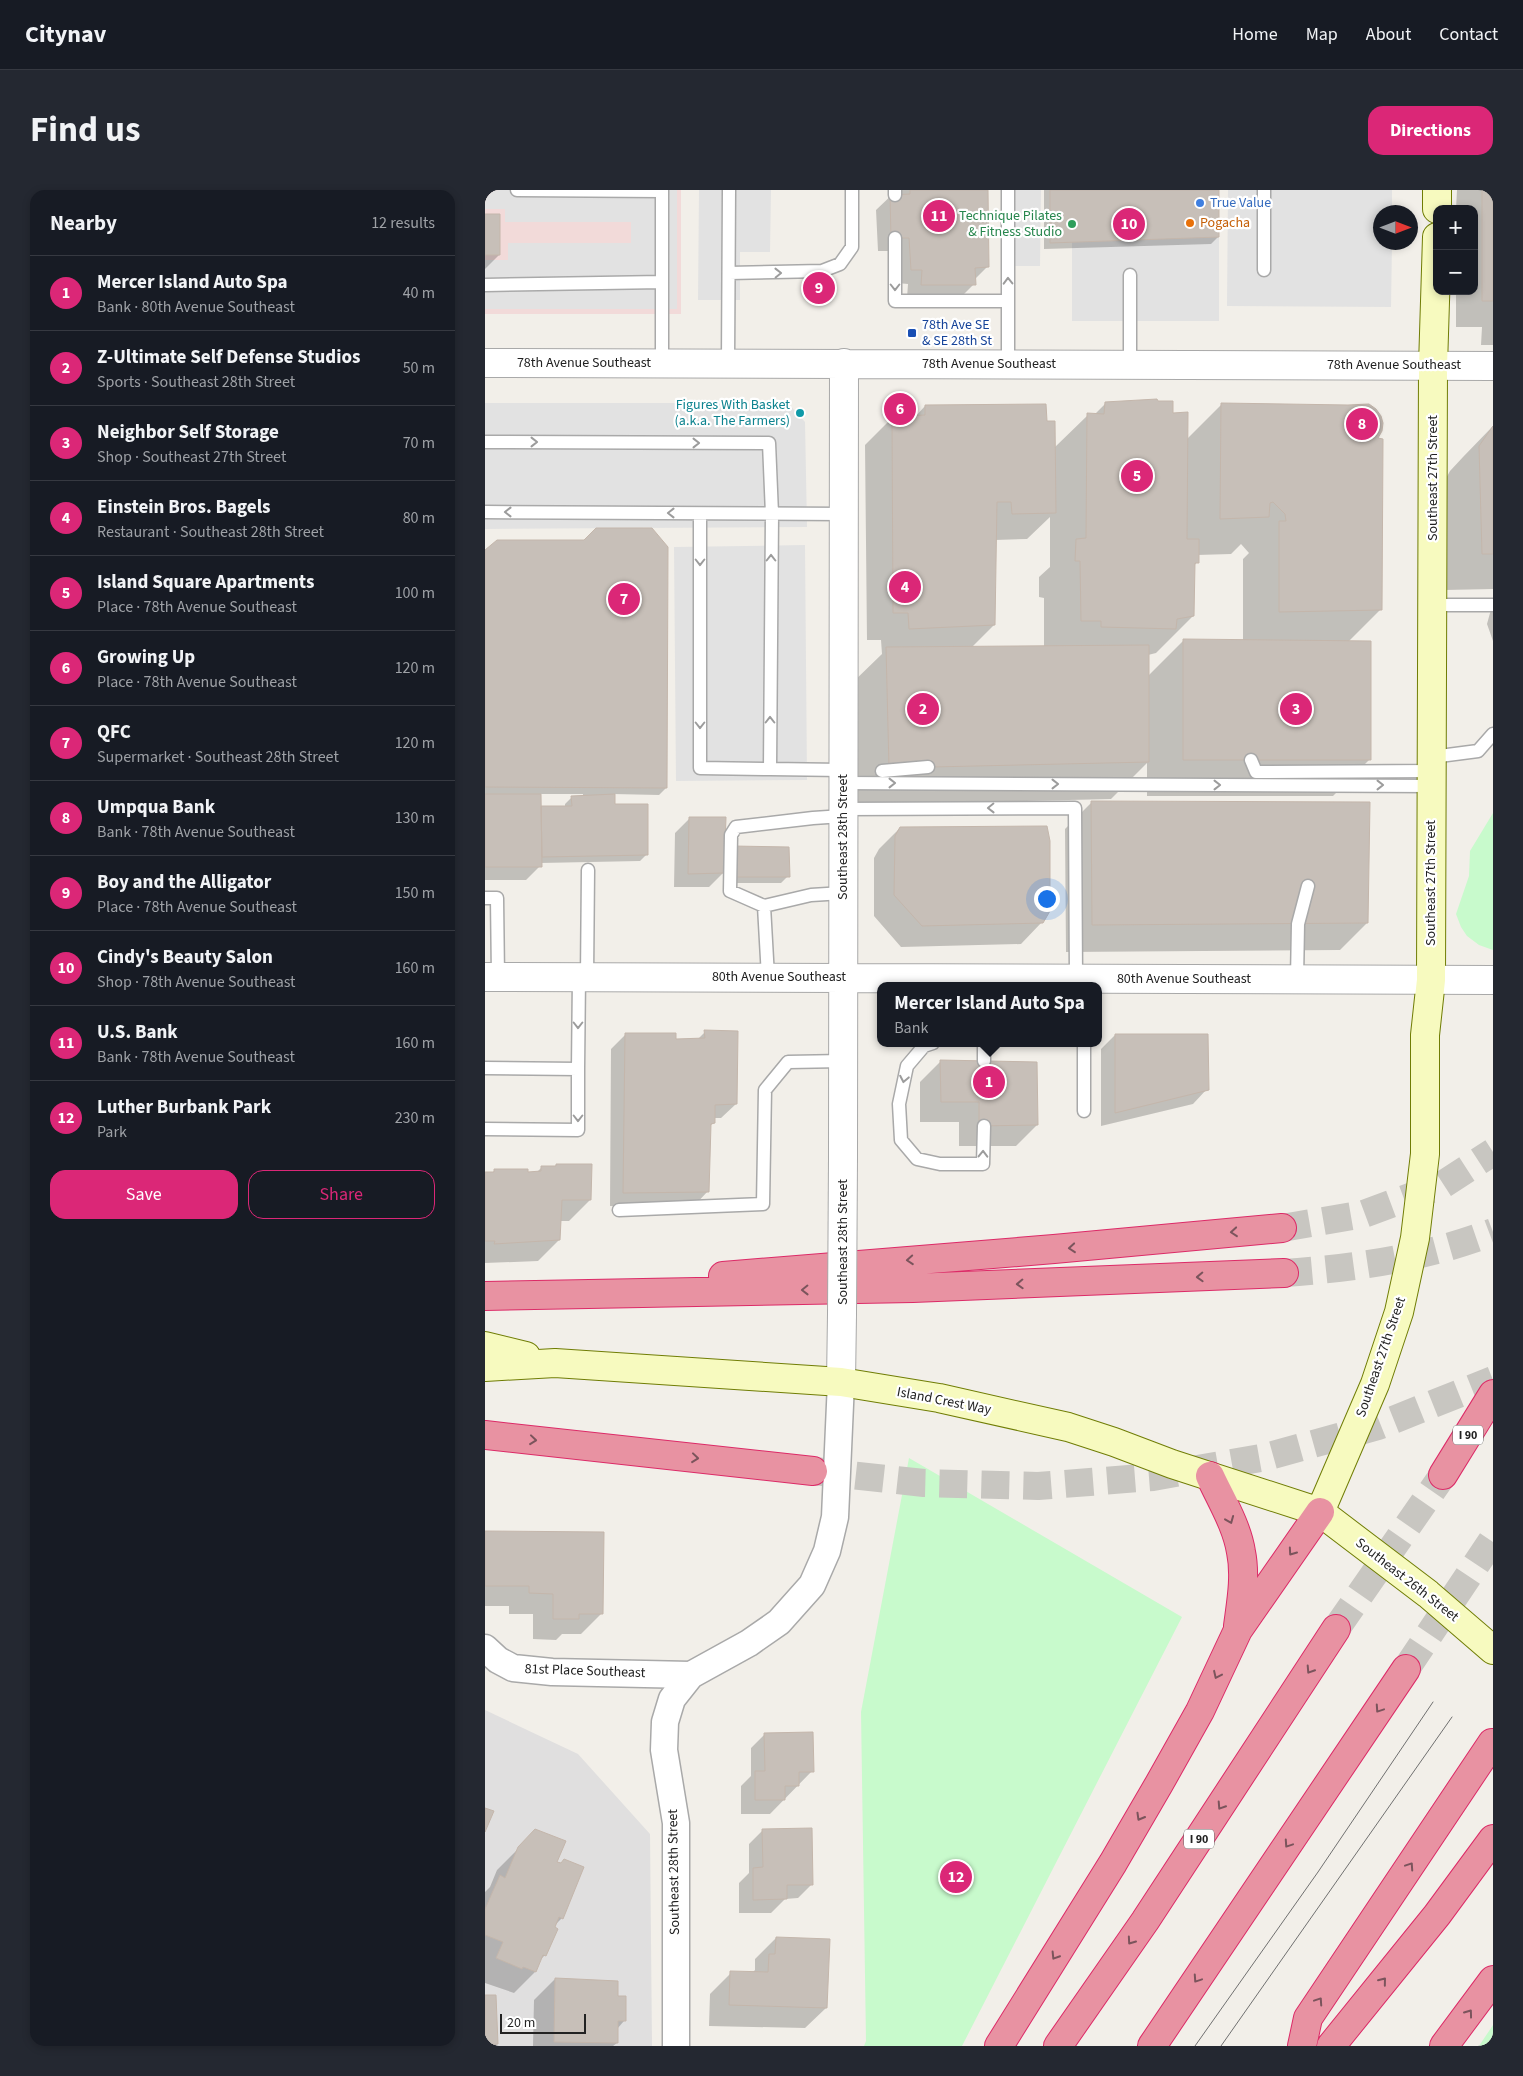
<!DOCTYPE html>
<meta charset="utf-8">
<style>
body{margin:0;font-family:"Source Sans 3",sans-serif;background:#242831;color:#f1f3f6}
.controls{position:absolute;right:15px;top:15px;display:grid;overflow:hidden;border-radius:10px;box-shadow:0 2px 8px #0003}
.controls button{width:45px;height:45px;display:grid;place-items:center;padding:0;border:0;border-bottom:1px solid #363941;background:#171b24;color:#f1f3f6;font:25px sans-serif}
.compass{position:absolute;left:888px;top:15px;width:45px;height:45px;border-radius:50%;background:#171b24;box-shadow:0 2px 8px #0003;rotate:90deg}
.scale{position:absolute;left:15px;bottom:12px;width:86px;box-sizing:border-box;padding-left:5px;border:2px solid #222;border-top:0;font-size:14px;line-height:18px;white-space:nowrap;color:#222;-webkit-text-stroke:4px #fff;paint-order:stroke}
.you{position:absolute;left:561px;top:708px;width:18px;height:18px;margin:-12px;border:4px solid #fff;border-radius:50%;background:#1a73e8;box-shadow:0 0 0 8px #1a73e833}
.badge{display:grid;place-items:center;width:32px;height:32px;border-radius:50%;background:#db2777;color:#fff;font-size:16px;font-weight:700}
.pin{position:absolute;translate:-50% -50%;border:2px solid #fff;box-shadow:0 1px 5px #0006}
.popup{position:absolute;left:392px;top:792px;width:225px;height:65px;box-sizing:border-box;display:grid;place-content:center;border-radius:10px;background:#171b24;filter:drop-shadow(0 1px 4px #0005);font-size:16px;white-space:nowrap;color:#9ea1a6}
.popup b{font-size:19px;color:#f1f3f6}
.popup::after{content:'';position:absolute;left:50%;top:100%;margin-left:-10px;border:10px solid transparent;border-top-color:#171b24}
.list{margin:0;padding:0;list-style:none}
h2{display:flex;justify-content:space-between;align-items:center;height:65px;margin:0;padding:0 20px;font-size:21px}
h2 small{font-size:16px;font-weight:400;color:#9ea1a6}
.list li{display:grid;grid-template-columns:32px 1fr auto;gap:15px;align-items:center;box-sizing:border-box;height:75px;padding:0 20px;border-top:1px solid #363941}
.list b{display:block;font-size:19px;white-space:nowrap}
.list p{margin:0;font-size:16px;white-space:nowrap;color:#9ea1a6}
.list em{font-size:16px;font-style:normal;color:#9ea1a6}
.actions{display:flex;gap:10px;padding:15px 20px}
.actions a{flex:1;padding:11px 0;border:1px solid #db2777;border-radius:15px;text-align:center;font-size:18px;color:#db2777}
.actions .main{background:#db2777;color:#fff}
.map{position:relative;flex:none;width:1008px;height:1856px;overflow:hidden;border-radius:15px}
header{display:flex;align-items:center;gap:30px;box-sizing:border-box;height:70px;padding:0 25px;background:#171b24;border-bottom:1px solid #363941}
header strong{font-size:24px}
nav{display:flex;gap:28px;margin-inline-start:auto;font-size:18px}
.intro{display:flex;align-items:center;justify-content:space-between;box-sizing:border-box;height:120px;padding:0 30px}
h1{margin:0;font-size:35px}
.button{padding:12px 22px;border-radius:15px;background:#db2777;color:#fff;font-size:18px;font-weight:700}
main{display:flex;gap:30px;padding:0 30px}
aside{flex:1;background:#171b24;border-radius:15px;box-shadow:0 2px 8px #0003}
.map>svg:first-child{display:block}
</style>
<header>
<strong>Citynav</strong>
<nav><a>Home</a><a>Map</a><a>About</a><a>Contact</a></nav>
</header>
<div class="intro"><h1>Find us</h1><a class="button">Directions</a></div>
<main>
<aside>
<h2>Nearby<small>12 results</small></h2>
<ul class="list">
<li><span class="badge">1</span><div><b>Mercer Island Auto Spa</b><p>Bank · 80th Avenue Southeast</p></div><em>40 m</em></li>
<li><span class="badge">2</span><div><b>Z-Ultimate Self Defense Studios</b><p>Sports · Southeast 28th Street</p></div><em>50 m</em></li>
<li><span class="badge">3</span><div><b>Neighbor Self Storage</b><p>Shop · Southeast 27th Street</p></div><em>70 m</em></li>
<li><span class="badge">4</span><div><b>Einstein Bros. Bagels</b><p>Restaurant · Southeast 28th Street</p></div><em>80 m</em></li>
<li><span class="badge">5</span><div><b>Island Square Apartments</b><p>Place · 78th Avenue Southeast</p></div><em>100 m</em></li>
<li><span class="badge">6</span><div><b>Growing Up</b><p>Place · 78th Avenue Southeast</p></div><em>120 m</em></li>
<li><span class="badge">7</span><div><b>QFC</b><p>Supermarket · Southeast 28th Street</p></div><em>120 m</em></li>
<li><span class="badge">8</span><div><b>Umpqua Bank</b><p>Bank · 78th Avenue Southeast</p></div><em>130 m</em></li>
<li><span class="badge">9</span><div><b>Boy and the Alligator</b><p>Place · 78th Avenue Southeast</p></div><em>150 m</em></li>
<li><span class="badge">10</span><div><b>Cindy's Beauty Salon</b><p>Shop · 78th Avenue Southeast</p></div><em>160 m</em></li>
<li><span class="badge">11</span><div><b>U.S. Bank</b><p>Bank · 78th Avenue Southeast</p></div><em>160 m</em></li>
<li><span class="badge">12</span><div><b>Luther Burbank Park</b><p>Park</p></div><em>230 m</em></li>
</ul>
<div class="actions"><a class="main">Save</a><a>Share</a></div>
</aside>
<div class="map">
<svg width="1008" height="1856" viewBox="0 0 1008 1856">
<rect width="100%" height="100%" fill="#f2efe9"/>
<path fill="#e0dfdf" d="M0 1520 93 1564 165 1644 167 1856H0Z"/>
<path fill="#f2dad9" d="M0 0H196V124H0Z"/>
<path fill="#c8facc" d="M1008 623V760L994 755 982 746 976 737 971 724 984 686 985 661Z
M424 1268 697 1427 477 1856H379L381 1851 376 1522Z
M1008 1835V1856H994Z"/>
<path fill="#e2e2e2" d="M0 0H192V119H0V70H23V53H146V32H20V19H0Z
M214 0H286L285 62H255V110H213Z
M523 0H556L555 76H522Z
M743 0H907V22H896V52L907 53 906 117 742 116Z
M587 47H734V131H587Z
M0 213H303L320 232 322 337 0 339Z
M320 355 322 590 191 591 189 357Z"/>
<path fill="#0003" fill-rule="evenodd" d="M412 0H501L502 77 489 90V94L475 108H422L423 94 412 93 411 61H393L391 20Z
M559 0H733V47L726 54 559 59Z
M972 0H1008V155H996L997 137H971V101H989V19H971Z
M0 25 14 65 0 79Z
M620 214 686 224 702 249 737 214 890 249 896 419 863 452 885 569 848 606H662V573L626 609 367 615 365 495 397 464 396 450H382L380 255 407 228 430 227 440 216 560 232 569 258 603 225H609ZM565 327V377L554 387V407L559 408V457L486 458 509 435 510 350 542 349ZM756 354 764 363 758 369V451H698L663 486V465L671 463 708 426 709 376 712 372V365L746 364Z
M1008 236V399L960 400 958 294 965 281 978 267Z
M0 361 181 598 174 605 128 604V616L162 664 155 671 55 673V676L41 690H0ZM55 604H98V606L87 607 80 614V617H55Z
M1008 412V451L1002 434Z
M607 612 882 733 855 760 581 762 580 639Z
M204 629 238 683 224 697H189L190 643Z
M415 638 557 732 536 754 416 757 389 726V668L394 659Z
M242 664 303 686 296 693H241Z
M220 842 251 914 236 928H229V932L225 936 223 1001 209 1016H125L126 859 140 845 190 850H212Z
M630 845 722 899 708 914 616 936V859Z
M456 871 552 935 531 956H474V932H435V892Z
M71 975 105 1010 84 1031H75L74 1050 53 1071 0 1073V983H7L10 980 51 983 57 977H69Z
M0 1343 117 1423 96 1444H77L71 1450 48 1449V1424H24V1416H0Z
M280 1544 327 1581 285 1624H256V1596L266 1586V1558Z
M278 1640 327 1694 313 1708 300 1709 286 1723H254V1693L264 1683V1654Z
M51 1641 70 1673 75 1675 77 1728 68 1737 60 1765 53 1772 50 1782 29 1803 0 1793V1702L5 1697 12 1680Z
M291 1748 341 1818 320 1838 224 1836 225 1804 246 1783H267L270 1780V1769Z
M70 1789 132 1808 139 1831 132 1839V1853L128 1856H48L49 1810Z
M0 1806 12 1854 10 1856H0Z"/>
<path fill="#c7bfb8" stroke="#c4b6ab" d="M425 0H503L504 77 490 78 491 95H436L437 80H426L424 48H406L405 5 425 4Z
M565 0H734V47L565 53Z
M997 0H1008V111H997Z
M0 24H15V65H0Z
M672 209 673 211H688V223L703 222 702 349H714V373H710L709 426 692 429 691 439 616 437V431H596L595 371H590L591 349 601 348 602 223 619 224 620 212Z
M736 213 863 215 884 214 891 219 896 226 898 233 897 241 893 248 898 249 897 420 794 422V331H801L800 324 788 312 785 313 784 327 735 329Z
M561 214 562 231H570L571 323 527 324 526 312H512L510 435 424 439 423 423H408L407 227 440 225V215Z
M1008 236V364H997L994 256Z
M111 338H167L183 357 182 598 0 597V360L12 350H99Z
M698 449 886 451V570H698Z
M664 455V572L404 578 401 457Z
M0 604H56L57 677H0Z
M130 604V614H163V665L57 667 56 616H87L86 606Z
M606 611 885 612 883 733 607 735Z
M204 627H241L239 683 203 684Z
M562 636 565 651V721L558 733 437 736 409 705 410 646 415 637Z
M248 656 304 657 305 687H247Z
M219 840 253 841 252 914 230 915V933L226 934 224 1002 138 1003 140 843H191V849L220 848Z
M630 844H723L724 900 630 923Z
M455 870 552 872 553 935 494 936V912H456Z
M71 974H107L106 1010H77L75 1050 9 1054 10 1051H0V982H9V979H43V982L56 981V976H71Z
M0 1341 119 1342 118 1424H94V1429H68V1404L44 1403V1396H0Z
M328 1542 329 1582H314V1596H300V1610H270V1581H280L279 1543Z
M0 1618 9 1621 0 1642Z
M327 1638 328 1695H302V1709L268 1710V1678L278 1677 277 1639Z
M50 1639 81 1651 72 1672 76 1673 79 1669 99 1677 78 1729 74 1727 70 1737 73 1739 61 1766 58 1765 51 1782 38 1777 37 1779 11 1768 18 1752 0 1745V1719L15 1685 20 1688 33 1657Z
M291 1747 345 1749 342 1818 244 1815 245 1781 283 1782 284 1764H290Z
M70 1788 133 1791V1806H141V1831H133V1853L69 1852Z
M0 1805H11L13 1854 0 1855Z"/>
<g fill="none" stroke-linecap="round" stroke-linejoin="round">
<path stroke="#c8c6c1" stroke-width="28" stroke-dasharray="28 14" stroke-linecap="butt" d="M797 1038 879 1024 957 995 1008 962
M799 1083C871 1078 940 1068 1008 1042
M329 1281 439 1293 553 1296 668 1287 781 1267 893 1236 1008 1190
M851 1439 958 1285
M921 1479 1008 1349"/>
<defs>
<path id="service" d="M32 0 177 1
M177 0V174
M410 0V5
M523 0V174
M779 0V80
M410 48V111H523
M244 83 337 81 355 74 367 57V0
M645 85V174
M0 95 177 92
M243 173 244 0
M0 252 284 253 287 324 285 579 215 578V324
M0 322 359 324
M948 415H1008
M947 567 993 561 1008 544
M766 570 771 582 947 581
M285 579 358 580
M397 581 443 577
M358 593 947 596
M358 619 590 618 591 789
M0 708H12L13 787
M279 716 326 705 358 703
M102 787 103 680
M283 787 279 716 245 701 246 645 251 637 328 628 358 626
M812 789 813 734 823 696
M448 853 439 856 422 876 414 914 416 950 432 969 455 974H498L499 936
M499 853V871
M599 853V921
M0 878 93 879 94 787
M0 939 93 940V879
M134 1020 278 1014 280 900 303 872 358 871"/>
<path id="minor" d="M0 1458 13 1470 28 1478 67 1482 206 1485
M191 1856V1633L179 1560 180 1532 187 1509 206 1485 264 1453 294 1432 327 1395 342 1361 350 1327 356 1192"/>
<path id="tertiary" d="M0 173 1008 176
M0 787 1008 790
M358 968 359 173
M356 1192 357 1124"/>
<path id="secondary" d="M952 0V19
M0 1156 41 1166
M0 1177 70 1173 356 1192 454 1208 583 1237 629 1252 687 1274 835 1322 943 1404 1008 1460
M835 1322 890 1194 914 1122 930 1048 940 964V845L946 790 948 176 952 47"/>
<path id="motorway" d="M238 1086 569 1059 797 1038
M0 1106 428 1098 799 1083
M0 1245 328 1281
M958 1285 1008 1204
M725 1286C736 1310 752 1336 756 1362 761 1386 756 1413 753 1436
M514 1856 628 1673 674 1594 715 1521 753 1440 835 1322
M573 1856 660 1731 851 1439
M667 1856 921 1479
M817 1856 823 1828 1007 1553
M846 1856 952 1725 1008 1649
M959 1856 1008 1790"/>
</defs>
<use href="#service" stroke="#a9a9a9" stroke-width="15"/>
<use href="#minor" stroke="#a9a9a9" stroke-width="29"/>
<use href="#tertiary" stroke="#a9a9a9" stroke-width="30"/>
<use href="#secondary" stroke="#707d05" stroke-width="30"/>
<use href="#motorway" stroke="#dc2a67" stroke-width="30"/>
<use href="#service" stroke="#fff" stroke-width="12"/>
<use href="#minor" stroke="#fff" stroke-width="26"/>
<use href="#tertiary" stroke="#fff" stroke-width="28"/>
<use href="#secondary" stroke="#f7fabf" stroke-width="28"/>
<use href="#motorway" stroke="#e892a2" stroke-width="28"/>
<path stroke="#707070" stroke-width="1" d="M710 1856 833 1682 948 1512
M736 1856 967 1527"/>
<defs>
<path id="tertiary-bridge" d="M357 1124 358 968"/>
</defs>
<use href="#tertiary-bridge" stroke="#a9a9a9" stroke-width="30" stroke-linecap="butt"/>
<use href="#tertiary-bridge" stroke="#fff" stroke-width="28"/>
</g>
<defs><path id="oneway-chevron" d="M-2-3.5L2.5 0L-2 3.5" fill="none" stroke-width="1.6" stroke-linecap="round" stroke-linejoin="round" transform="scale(1.25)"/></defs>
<g stroke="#9c9c9c">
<use href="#oneway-chevron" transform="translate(293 83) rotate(-1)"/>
<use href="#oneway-chevron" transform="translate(523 91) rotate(-91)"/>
<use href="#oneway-chevron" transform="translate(410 97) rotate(90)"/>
<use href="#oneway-chevron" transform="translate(49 252)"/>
<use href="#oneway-chevron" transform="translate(211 253)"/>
<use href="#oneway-chevron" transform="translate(23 322) rotate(-180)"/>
<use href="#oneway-chevron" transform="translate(186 323) rotate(-180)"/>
<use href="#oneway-chevron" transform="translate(286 368) rotate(-90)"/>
<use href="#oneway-chevron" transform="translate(215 372) rotate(90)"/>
<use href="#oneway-chevron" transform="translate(285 530) rotate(-90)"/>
<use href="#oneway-chevron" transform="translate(215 535) rotate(90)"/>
<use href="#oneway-chevron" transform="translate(407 593)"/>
<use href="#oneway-chevron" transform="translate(570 594)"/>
<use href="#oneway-chevron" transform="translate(732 595)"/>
<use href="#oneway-chevron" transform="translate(895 595)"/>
<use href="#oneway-chevron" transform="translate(506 618) rotate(179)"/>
<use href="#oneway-chevron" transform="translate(93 835) rotate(90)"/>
<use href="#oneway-chevron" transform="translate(419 889) rotate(101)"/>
<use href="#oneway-chevron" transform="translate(93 928) rotate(90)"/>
<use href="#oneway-chevron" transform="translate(498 964) rotate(-89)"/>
</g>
<g stroke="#7b545c">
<use href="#oneway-chevron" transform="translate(749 1042) rotate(175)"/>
<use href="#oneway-chevron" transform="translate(587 1058) rotate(175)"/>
<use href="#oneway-chevron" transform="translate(425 1070) rotate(176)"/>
<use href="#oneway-chevron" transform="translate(715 1087) rotate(178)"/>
<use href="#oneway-chevron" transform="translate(535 1094) rotate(178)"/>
<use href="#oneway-chevron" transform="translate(320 1100) rotate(179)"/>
<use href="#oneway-chevron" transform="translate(48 1250) rotate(6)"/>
<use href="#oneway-chevron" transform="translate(210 1268) rotate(6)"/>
<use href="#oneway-chevron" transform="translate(745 1330) rotate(68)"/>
<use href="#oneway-chevron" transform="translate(807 1362) rotate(125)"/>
<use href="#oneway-chevron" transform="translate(825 1480) rotate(123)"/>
<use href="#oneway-chevron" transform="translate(732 1485) rotate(115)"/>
<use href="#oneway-chevron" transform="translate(894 1519) rotate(124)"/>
<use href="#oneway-chevron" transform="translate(736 1616) rotate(123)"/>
<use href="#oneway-chevron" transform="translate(655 1627) rotate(120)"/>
<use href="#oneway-chevron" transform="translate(803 1654) rotate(124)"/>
<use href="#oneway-chevron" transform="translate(925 1676) rotate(-56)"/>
<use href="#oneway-chevron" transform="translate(646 1751) rotate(125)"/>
<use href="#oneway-chevron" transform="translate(570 1766) rotate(122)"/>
<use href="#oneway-chevron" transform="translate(712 1789) rotate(124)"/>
<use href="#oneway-chevron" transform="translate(898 1791) rotate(-51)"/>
<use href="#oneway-chevron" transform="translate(834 1811) rotate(-56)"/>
<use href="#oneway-chevron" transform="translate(984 1823) rotate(-54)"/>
</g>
<circle fill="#3f7fe0" stroke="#fff" stroke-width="2" cx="715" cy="13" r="5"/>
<circle fill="#e8710a" stroke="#fff" stroke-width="2" cx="705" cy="33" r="5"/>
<circle fill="#2e9e5b" stroke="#fff" stroke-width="2" cx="587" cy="34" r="5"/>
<rect fill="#1a4fb4" stroke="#fff" stroke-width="2" x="422" y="138" width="10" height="10" rx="2.5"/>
<circle fill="#0f9aa8" stroke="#fff" stroke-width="2" cx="315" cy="223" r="5"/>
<g text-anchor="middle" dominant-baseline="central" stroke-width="4.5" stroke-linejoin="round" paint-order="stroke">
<g fill="#fff" stroke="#646464" stroke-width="1">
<rect x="968" y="1235.5" width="30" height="19" rx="4"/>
<rect x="699" y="1639.5" width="30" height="19" rx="4"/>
</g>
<g font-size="12" font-weight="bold" fill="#222">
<text x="983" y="1245">I 90</text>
<text x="714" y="1649">I 90</text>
</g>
<g font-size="14" fill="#366cbe" stroke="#fff" text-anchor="start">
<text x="725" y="13">True Value</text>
</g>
<g font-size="14" fill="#27864d" stroke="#fff" text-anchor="end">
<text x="577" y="26">Technique Pilates<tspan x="577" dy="16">&amp; Fitness Studio</tspan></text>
</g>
<g font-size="14" fill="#c56008" stroke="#fff" text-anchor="start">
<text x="715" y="33">Pogacha</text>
</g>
<g font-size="14" fill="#164399" stroke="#fff" text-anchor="start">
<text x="437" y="135">78th Ave SE<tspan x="437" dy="16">&amp; SE 28th St</tspan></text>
</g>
<g font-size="14" fill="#222" stroke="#fff">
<text x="99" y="173">78th Avenue Southeast</text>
<text x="504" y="174">78th Avenue Southeast</text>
<text x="909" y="175">78th Avenue Southeast</text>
<text transform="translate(948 288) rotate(-90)">Southeast 27th Street</text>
<text transform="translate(358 647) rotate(-90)">Southeast 28th Street</text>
<text transform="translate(946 693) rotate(-90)">Southeast 27th Street</text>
<text x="294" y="787">80th Avenue Southeast</text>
<text x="699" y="789">80th Avenue Southeast</text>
<text transform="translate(358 1052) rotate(-90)">Southeast 28th Street</text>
<text transform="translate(896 1167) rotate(-71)">Southeast 27th Street</text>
<text transform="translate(459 1211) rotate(11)">Island Crest Way</text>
<text transform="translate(922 1390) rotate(38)">Southeast 26th Street</text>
<text transform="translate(100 1481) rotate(2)">81st Place Southeast</text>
<text transform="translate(189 1682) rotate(-91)">Southeast 28th Street</text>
</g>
<g font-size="14" fill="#0d838f" stroke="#fff" text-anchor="end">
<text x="305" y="215">Figures With Basket<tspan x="305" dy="16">(a.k.a. The Farmers)</tspan></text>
</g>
</g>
</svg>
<div class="controls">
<button>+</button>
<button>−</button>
</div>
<svg class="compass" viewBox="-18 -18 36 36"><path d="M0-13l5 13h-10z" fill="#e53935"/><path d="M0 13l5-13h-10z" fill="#9ea1a6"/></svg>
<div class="scale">20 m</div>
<div class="you"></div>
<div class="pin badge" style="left:504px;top:892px">1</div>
<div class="popup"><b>Mercer Island Auto Spa</b>Bank</div>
<div class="pin badge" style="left:438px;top:519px">2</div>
<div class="pin badge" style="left:811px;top:519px">3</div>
<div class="pin badge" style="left:420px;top:397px">4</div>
<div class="pin badge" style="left:652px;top:286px">5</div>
<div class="pin badge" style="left:415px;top:219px">6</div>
<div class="pin badge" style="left:139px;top:409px">7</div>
<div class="pin badge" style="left:877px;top:234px">8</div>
<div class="pin badge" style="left:334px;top:98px">9</div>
<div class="pin badge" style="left:644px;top:34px">10</div>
<div class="pin badge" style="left:454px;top:26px">11</div>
<div class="pin badge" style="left:471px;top:1687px">12</div>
</div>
</main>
